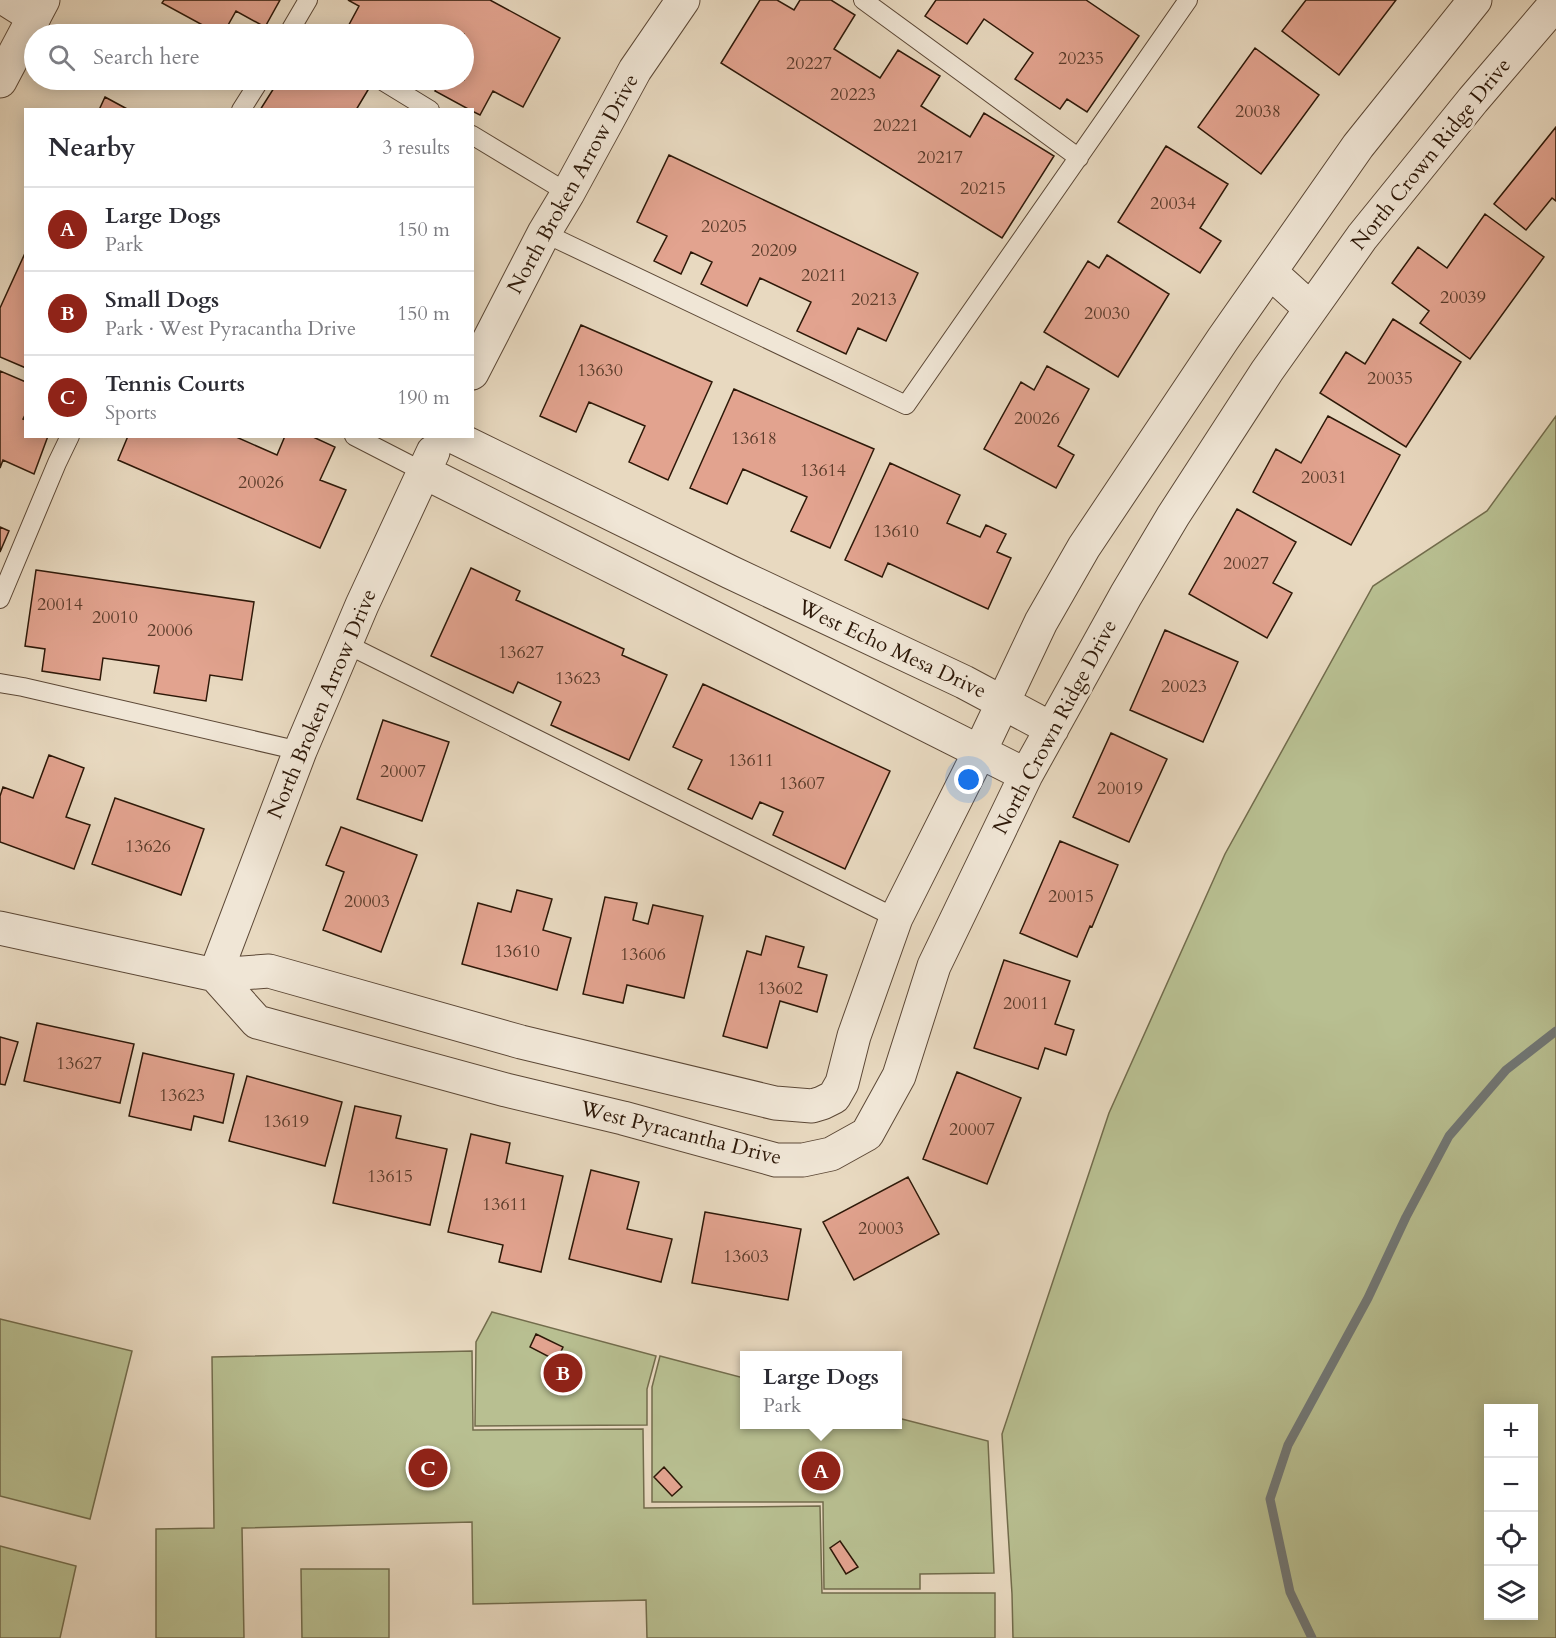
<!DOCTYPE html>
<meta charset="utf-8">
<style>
body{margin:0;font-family:Cardo,serif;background:#f2f2f3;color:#2b2b33}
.controls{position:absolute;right:18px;bottom:18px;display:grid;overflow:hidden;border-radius:0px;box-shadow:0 3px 15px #0003}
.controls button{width:54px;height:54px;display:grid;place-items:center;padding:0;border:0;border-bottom:2px solid #e1e1e2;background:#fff;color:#2b2b33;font:30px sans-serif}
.you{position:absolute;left:969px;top:780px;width:21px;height:21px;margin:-15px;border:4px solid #fff;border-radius:50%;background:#1a73e8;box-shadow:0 0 0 9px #1a73e833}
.badge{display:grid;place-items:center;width:39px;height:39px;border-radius:50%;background:#8f2418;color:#fff;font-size:20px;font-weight:700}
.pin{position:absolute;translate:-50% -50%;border:3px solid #fff;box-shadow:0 2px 6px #0006}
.popup{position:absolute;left:740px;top:1351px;width:162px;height:78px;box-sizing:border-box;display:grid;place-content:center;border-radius:0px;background:#fff;filter:drop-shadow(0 2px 4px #0005);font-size:20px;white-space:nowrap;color:#7c7c81}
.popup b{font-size:22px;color:#2b2b33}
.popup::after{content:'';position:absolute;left:50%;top:100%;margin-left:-12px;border:12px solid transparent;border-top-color:#fff}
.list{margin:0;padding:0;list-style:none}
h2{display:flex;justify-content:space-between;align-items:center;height:78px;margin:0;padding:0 24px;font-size:26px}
h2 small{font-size:20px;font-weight:400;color:#7c7c81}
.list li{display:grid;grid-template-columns:39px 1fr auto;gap:18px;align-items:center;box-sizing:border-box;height:84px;padding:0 24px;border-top:2px solid #e1e1e2}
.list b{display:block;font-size:22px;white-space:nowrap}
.list p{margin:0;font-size:20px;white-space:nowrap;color:#7c7c81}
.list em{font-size:20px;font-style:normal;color:#7c7c81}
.icon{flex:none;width:33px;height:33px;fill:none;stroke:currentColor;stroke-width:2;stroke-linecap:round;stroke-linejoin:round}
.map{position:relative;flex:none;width:1556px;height:1638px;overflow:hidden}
.search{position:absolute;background:#fff;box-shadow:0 3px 15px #0003;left:24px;top:24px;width:450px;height:66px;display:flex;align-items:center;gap:15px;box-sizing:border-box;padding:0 21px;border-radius:33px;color:#7c7c81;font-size:22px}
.panel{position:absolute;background:#fff;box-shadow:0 3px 15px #0003;left:24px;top:108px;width:450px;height:330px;border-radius:0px}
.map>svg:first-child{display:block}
</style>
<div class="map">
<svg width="1556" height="1638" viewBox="0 0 1556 1638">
<rect width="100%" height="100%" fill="#e8d9c0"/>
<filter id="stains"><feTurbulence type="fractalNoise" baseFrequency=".00333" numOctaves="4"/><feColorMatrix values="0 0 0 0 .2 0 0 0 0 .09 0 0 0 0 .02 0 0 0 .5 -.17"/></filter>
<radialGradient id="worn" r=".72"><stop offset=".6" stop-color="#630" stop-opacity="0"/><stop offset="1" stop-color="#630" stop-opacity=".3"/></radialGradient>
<path fill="#b8bf91" stroke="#726c4c" stroke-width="1.5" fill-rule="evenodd" d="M1556 416V1638H1013L1012 1594 1002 1434 1109 1113 1225 854 1373 586 1487 511ZM1488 1408H1534V1616H1488Z
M492 1312 656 1356 647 1389V1425L475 1426 476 1342Z
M0 1319 132 1351 90 1519 0 1496Z
M472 1351 473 1430 643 1429 644 1508 820 1506 822 1593H995V1638H647L646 1600 473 1604 472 1522 242 1528 244 1638H156V1529L214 1528 212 1357Z
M660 1356 744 1378V1424H898V1418L988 1441 994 1573 920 1574V1589H824L823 1502H652V1387Z
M0 1546 76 1566 60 1638H0Z
M301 1569H389V1638H302Z"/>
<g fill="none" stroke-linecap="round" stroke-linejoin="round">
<path stroke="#717775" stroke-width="9" d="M1312 1638 1290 1592 1270 1499 1288 1445 1368 1298 1406 1217 1449 1136 1506 1070 1556 1031"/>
</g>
<path fill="#e2a38f" stroke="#2d1808" stroke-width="1.5" d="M164 0H280L265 27 236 11 223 34H219L162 3Z
M348 0H490L560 38 523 107 493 91 480 115 472 111V110H470L435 91 441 80H464V34H403L401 33V34H344L359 6Z
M760 0H777L794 10 800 0H831L855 15 834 49 880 78 898 50 940 76 921 106 970 137 984 113 1054 156 1002 238 721 63Z
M936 0H1086L1139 36 1087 112 1067 99 1060 109 1015 79 1033 53 984 19 967 44 925 16Z
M1306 0H1396L1339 75 1282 31Z
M1255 48 1319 95 1261 174 1198 127Z
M279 80H298L313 89 319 80H351L368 90 356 110H260Z
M105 97 129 110H99Z
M1556 127V201L1552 198 1526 230 1494 204Z
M1166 146 1228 184 1200 228 1221 241 1200 273 1118 222Z
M669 155 918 273 886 341 858 328 846 354 797 331 811 302 760 278 747 306 701 284 712 262 691 252 681 274 654 261 667 236 637 222Z
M1485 214 1544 257 1470 359 1420 323 1429 311 1392 283 1418 247 1447 268Z
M26 251V368L0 357V308Z
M1107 255 1169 294 1118 377 1044 332 1088 261 1099 268Z
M1393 319 1461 362 1406 447 1320 393 1346 352 1365 364Z
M581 325 712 382 668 480 629 462 645 426 589 402 576 432 540 416Z
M1047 366 1089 389 1058 446 1074 455 1056 488 984 449 1021 382 1034 390Z
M0 371 26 382V413L23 419 26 420V436H48L34 474 3 460 0 468Z
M734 389 874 449 830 548 791 531 807 497 743 469 727 504 690 488Z
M1328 416 1400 455 1351 545 1253 492 1276 449 1301 463Z
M128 436H234L277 455 285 436H311L335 447 320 480 346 490 320 548 118 460Z
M890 463 960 495 947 523 980 537 986 525 1006 534 997 552 1011 558 988 609 888 563 882 577 845 560Z
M1237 509 1296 542 1273 583 1292 593 1267 638 1189 594Z
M0 527 9 531 0 552Z
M471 568 520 591 516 600 624 649 622 655 667 675 629 760 551 725 561 702 518 682 513 693 431 656Z
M36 570 254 602 242 680 210 675 206 701 154 693 159 666 103 658 100 680 42 671 45 649 25 646Z
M1165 630 1238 662 1203 742 1130 710Z
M703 684 890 771 845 869 773 835 783 812 760 802 752 819 688 789 702 760 673 747Z
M383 720 449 742 422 821 357 799Z
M1111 733 1167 759 1129 842 1073 817Z
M49 755 84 768 66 817 90 825 74 869 0 842V796L3 787 33 798Z
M115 798 204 829 181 895 92 864Z
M341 827 417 855 381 952 323 930 344 872 326 865Z
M1060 841 1118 865 1092 927 1090 926 1077 957 1020 933Z
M517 890 552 899 543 930 571 938 557 990 462 964 478 903 511 912Z
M605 897 637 903 633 920 648 924 653 905 703 916 684 998 627 985 623 1003 583 994Z
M766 936 804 947 798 967 827 975 817 1012 780 1001 767 1048 723 1036 747 951 761 955Z
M1004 960 1070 981 1055 1024 1074 1030 1066 1055 1045 1048 1038 1069 974 1048Z
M37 1023 134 1044 120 1103 24 1081Z
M0 1037 18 1042 5 1085 0 1084Z
M143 1053 234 1074 223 1123 194 1116 191 1130 129 1116Z
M957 1072 1021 1098 987 1184 923 1159Z
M247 1076 342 1102 325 1166 229 1141Z
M355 1106 401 1116 396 1138 447 1149 430 1225 333 1203Z
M471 1134 510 1143 506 1163 563 1176 541 1272 499 1262 503 1245 448 1232Z
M591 1170 639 1182 627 1229 672 1239 661 1282 569 1259Z
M908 1177 939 1234 854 1280 823 1222Z
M705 1212 801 1229 788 1300 692 1283Z
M536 1334 563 1347 557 1361 530 1347Z
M664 1467 682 1487 672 1496 654 1477Z
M840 1541 858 1567 846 1574 830 1548Z"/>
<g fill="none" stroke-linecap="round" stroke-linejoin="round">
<defs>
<path id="service" d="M863 0 1079 158
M288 34 308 0
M381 80 430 110
M241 110 260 80
M472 135 568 193
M544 233 906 405 1188 0
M354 436 424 472
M0 599 57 463 70 436
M346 644 896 918
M0 683 23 687 300 751"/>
<path id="minor" d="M7 0 34 17
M1270 272 1311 309
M472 373 544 233 568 193 635 70 683 0
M452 436 730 572 964 682 1052 729
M424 472 1026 775
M0 928 215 975 269 971 521 1042 775 1103 812 1106 822 1103 834 1097 842 1083 854 1036 896 918 979 753 1041 622 1084 547 1223 339 1358 146 1475 0
M215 975 257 1022 506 1090 623 1118 776 1160H803L831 1154 867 1134 899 1076 934 966 1026 775 1126 595 1173 516 1267 371 1362 237 1473 100 1556 3
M215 975 300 751 362 605 433 452"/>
<path id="tertiary" d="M0 81 43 0"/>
</defs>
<use href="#service" stroke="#5c4836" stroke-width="20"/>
<use href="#minor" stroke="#5c4836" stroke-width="35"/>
<use href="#tertiary" stroke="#5c4836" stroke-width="35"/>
<use href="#service" stroke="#f0e6d6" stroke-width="18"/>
<use href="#minor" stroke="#f0e6d6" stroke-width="33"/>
<use href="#tertiary" stroke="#f0e6d6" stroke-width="33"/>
</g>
<g text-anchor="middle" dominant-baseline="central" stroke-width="6" stroke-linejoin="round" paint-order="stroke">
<g font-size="18" fill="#5a3b2a">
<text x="1081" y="58">20235</text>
<text x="809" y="63">20227</text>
<text x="853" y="94">20223</text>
<text x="1258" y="111">20038</text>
<text x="896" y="125">20221</text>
<text x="940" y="157">20217</text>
<text x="983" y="188">20215</text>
<text x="1173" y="203">20034</text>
<text x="724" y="226">20205</text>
<text x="774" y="250">20209</text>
<text x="824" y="275">20211</text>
<text x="1463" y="297">20039</text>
<text x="874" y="299">20213</text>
<text x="1107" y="313">20030</text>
<text x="600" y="370">13630</text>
<text x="1390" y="378">20035</text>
<text x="1037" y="418">20026</text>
<text x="754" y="438">13618</text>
<text x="823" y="470">13614</text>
<text x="1324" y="477">20031</text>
<text x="261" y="482">20026</text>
<text x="896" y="531">13610</text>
<text x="1246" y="563">20027</text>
<text x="60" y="604">20014</text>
<text x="115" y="617">20010</text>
<text x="170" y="630">20006</text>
<text x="521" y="652">13627</text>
<text x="578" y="678">13623</text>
<text x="1184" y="686">20023</text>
<text x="751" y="760">13611</text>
<text x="403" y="771">20007</text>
<text x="802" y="783">13607</text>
<text x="1120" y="788">20019</text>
<text x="148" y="846">13626</text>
<text x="1071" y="896">20015</text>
<text x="367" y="901">20003</text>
<text x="517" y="951">13610</text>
<text x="643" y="954">13606</text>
<text x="780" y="988">13602</text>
<text x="1026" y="1003">20011</text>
<text x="79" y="1063">13627</text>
<text x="182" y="1095">13623</text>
<text x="286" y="1121">13619</text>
<text x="972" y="1129">20007</text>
<text x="390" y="1176">13615</text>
<text x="505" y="1204">13611</text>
<text x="881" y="1228">20003</text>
<text x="746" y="1256">13603</text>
</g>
<g font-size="21" fill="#2d1808" stroke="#f0e6d6">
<text transform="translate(1431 154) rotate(-51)">North Crown Ridge Drive</text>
<text transform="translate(573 184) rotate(-61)">North Broken Arrow Drive</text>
<text transform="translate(892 649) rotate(25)">West Echo Mesa Drive</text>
<text transform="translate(322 704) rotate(-67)">North Broken Arrow Drive</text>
<text transform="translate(1055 727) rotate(-62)">North Crown Ridge Drive</text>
<text transform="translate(681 1133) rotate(14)">West Pyracantha Drive</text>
</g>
</g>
<rect width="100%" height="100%" filter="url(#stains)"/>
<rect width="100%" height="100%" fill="url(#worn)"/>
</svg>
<div class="controls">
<button>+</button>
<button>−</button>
<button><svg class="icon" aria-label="locate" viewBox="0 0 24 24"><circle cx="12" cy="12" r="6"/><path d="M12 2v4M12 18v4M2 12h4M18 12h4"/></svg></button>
<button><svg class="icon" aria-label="layers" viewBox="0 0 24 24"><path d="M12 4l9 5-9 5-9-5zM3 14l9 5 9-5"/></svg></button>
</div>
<div class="you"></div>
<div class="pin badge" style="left:821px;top:1471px">A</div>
<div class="popup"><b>Large Dogs</b>Park</div>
<div class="pin badge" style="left:563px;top:1373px">B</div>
<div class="pin badge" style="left:428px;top:1468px">C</div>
<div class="search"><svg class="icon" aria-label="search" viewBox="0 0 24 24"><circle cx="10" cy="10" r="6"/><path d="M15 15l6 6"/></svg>Search here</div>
<section class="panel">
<h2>Nearby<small>3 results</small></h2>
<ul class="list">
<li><span class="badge">A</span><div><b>Large Dogs</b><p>Park</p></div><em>150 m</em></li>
<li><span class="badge">B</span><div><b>Small Dogs</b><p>Park · West Pyracantha Drive</p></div><em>150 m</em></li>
<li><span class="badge">C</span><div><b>Tennis Courts</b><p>Sports</p></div><em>190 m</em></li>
</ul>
</section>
</div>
